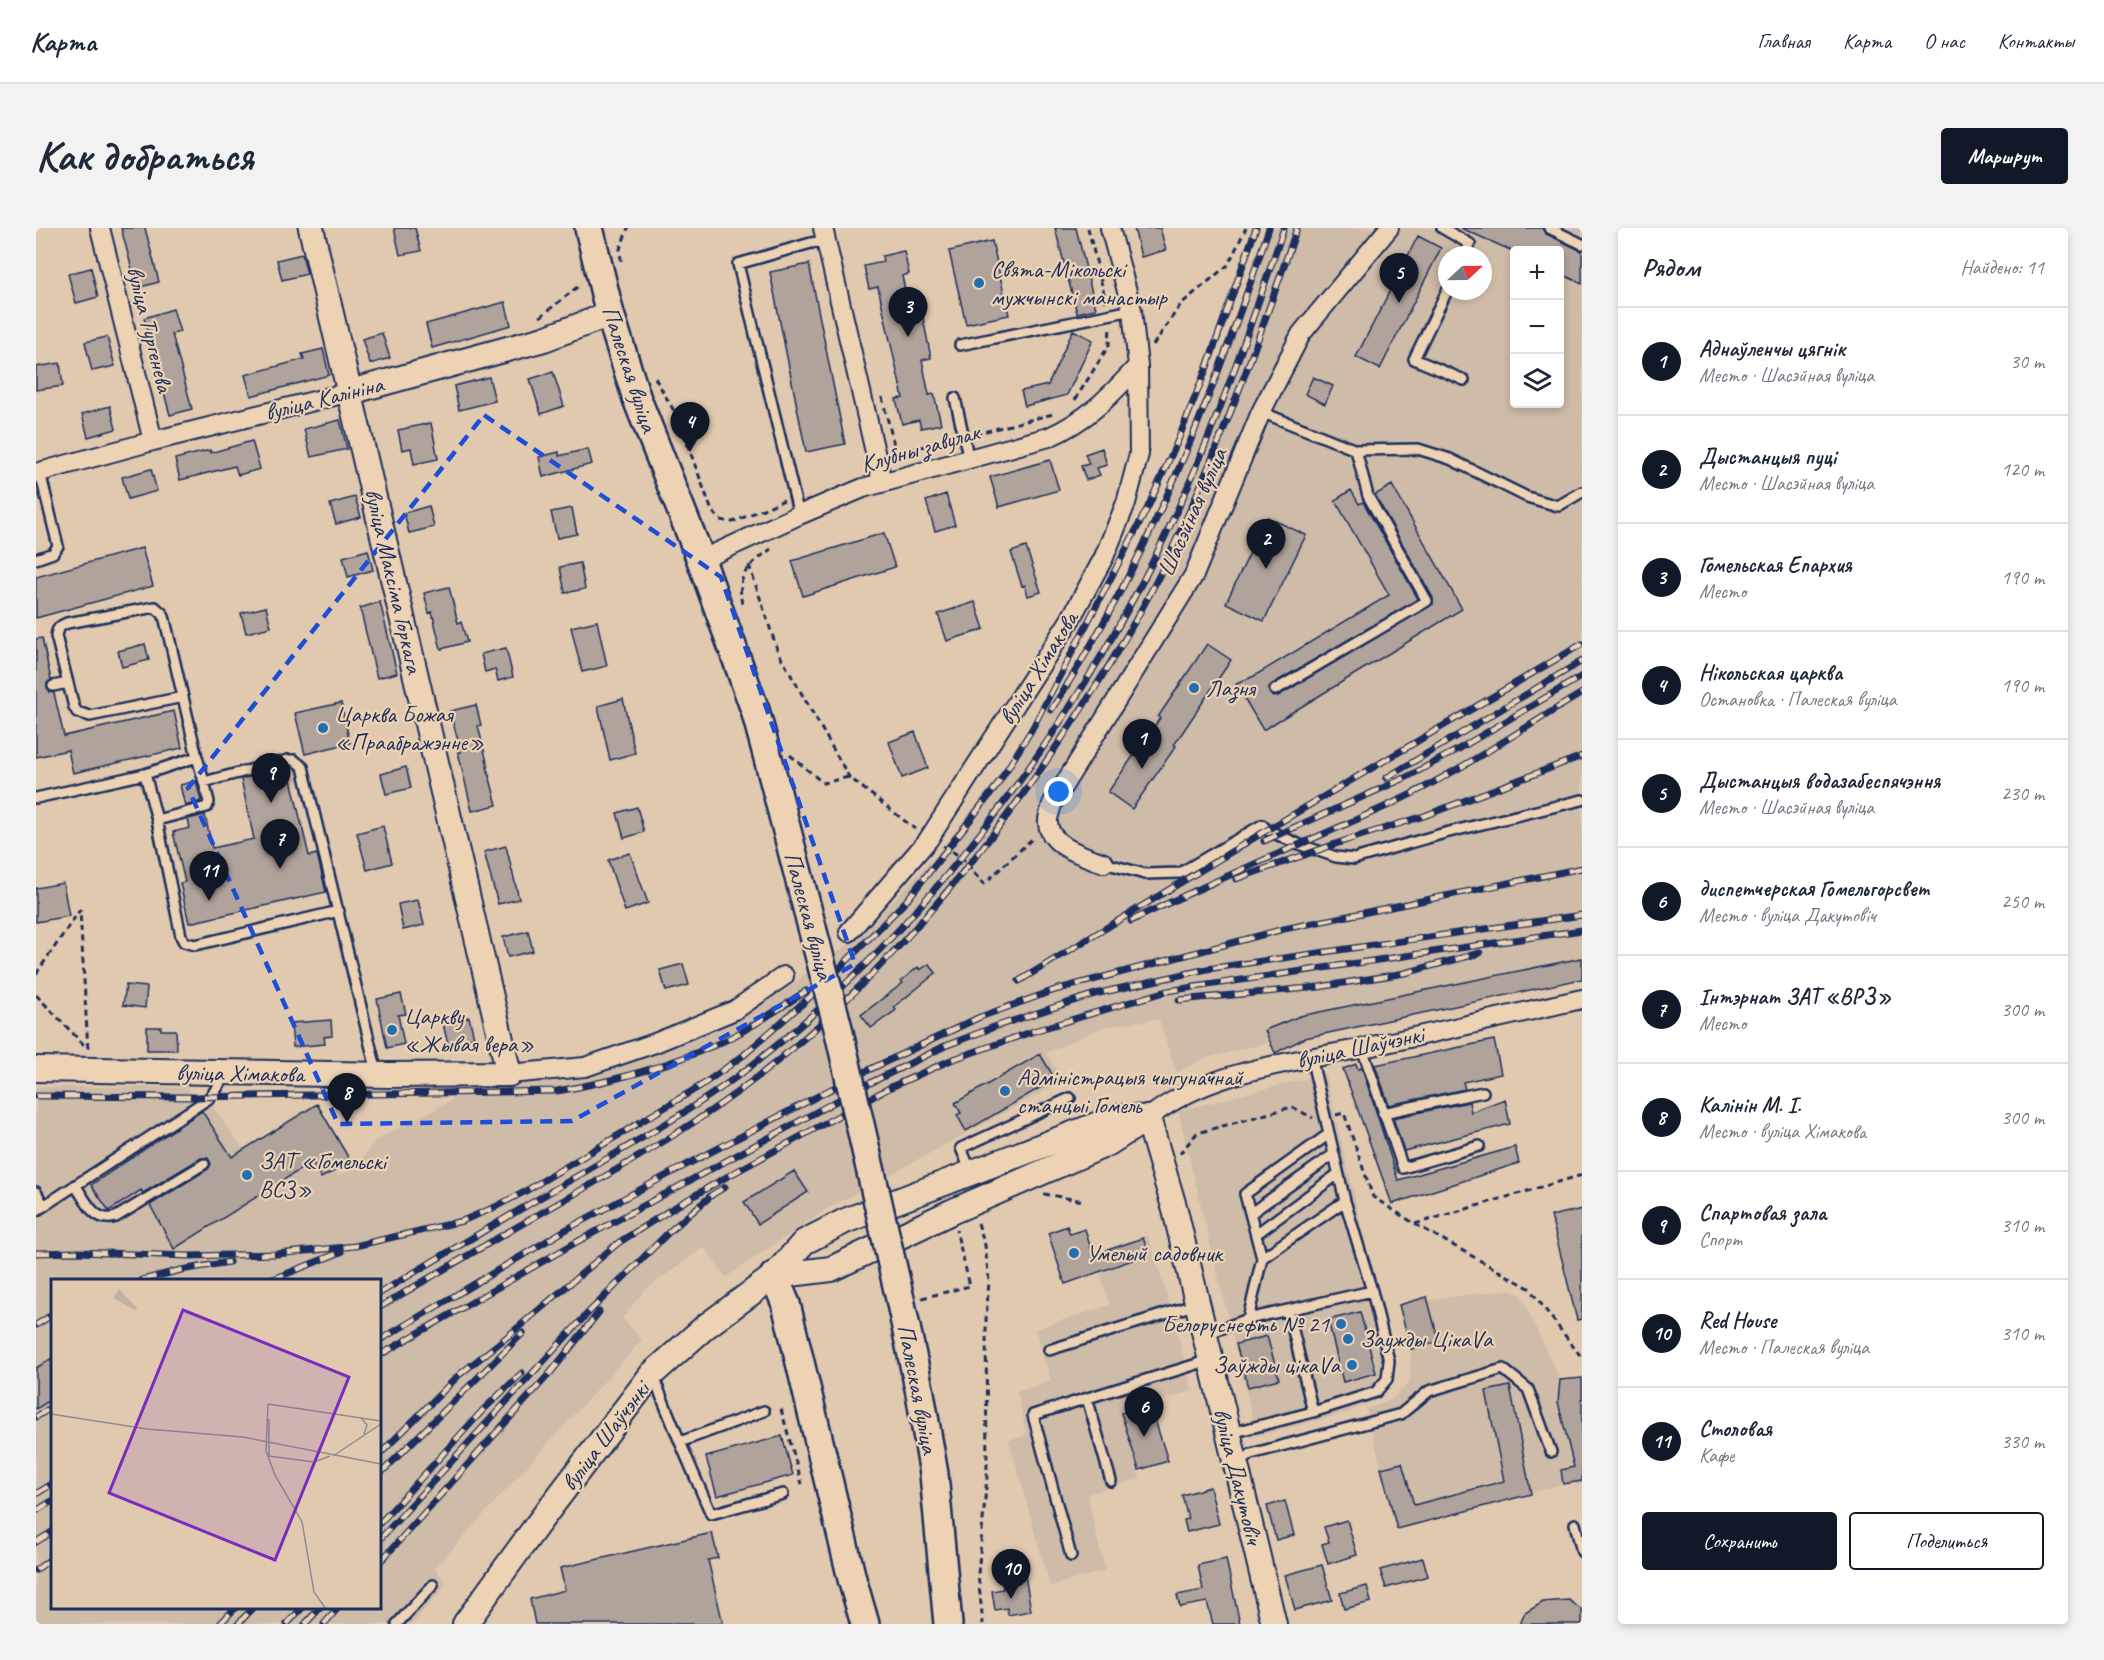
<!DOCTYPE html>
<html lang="ru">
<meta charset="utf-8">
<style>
body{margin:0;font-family:Caveat,sans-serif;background:#f2f2f3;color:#1f2937}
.controls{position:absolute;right:18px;top:18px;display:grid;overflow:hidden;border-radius:6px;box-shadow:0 3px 9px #0003}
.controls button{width:54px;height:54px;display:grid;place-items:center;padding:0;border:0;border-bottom:2px solid #e0e1e3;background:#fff;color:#1f2937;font:30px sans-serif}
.compass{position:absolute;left:1402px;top:18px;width:54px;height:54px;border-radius:50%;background:#fff;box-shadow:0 3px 9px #0003;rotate:68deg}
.you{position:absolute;left:1023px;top:564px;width:21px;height:21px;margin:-15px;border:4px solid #fff;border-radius:50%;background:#1a73e8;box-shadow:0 0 0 9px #1a73e833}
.badge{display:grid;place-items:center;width:39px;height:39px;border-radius:50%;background:#111827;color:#fff;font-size:20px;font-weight:700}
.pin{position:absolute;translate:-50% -50px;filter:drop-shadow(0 2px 3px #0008)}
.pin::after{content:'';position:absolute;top:32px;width:21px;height:18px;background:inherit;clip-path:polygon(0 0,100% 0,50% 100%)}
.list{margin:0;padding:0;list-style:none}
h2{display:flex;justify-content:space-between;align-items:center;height:78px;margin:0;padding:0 24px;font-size:26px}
h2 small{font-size:20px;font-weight:400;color:#747a83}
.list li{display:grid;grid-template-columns:39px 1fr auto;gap:18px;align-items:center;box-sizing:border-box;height:108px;padding:0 24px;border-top:2px solid #e0e1e3}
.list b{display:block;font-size:22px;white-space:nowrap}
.list p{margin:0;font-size:20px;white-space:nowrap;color:#747a83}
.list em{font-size:20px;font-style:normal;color:#747a83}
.actions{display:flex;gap:12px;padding:18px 24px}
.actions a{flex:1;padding:14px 0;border:2px solid #111827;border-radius:6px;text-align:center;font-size:21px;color:#111827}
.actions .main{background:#111827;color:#fff}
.icon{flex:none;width:33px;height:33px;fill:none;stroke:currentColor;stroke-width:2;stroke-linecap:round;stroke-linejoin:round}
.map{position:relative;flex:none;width:1546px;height:1396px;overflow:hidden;border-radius:6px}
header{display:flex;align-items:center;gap:36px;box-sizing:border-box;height:84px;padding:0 30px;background:#fff;border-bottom:2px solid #e0e1e3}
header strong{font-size:28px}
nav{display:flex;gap:33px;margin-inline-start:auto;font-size:21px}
.intro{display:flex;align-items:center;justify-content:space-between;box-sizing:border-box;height:144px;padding:0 36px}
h1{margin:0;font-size:42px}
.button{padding:15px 27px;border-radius:6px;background:#111827;color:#fff;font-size:21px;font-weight:700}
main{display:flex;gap:36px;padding:0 36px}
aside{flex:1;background:#fff;border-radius:6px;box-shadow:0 3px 9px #0003}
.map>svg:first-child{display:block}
</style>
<header>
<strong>Карта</strong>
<nav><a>Главная</a><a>Карта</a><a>О нас</a><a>Контакты</a></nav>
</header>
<div class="intro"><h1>Как добраться</h1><a class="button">Маршрут</a></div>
<main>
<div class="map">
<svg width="1546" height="1396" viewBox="0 0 1546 1396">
<rect width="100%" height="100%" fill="#e0c9af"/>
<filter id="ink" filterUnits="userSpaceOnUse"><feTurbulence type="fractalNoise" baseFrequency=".0167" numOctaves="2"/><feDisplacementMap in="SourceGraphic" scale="12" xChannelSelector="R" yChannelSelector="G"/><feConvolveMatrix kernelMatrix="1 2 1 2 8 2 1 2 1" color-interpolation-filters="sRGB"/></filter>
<g filter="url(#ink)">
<path fill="#cebba8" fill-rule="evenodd" d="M1234 0H1546V730L1234 814 1166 831 1142 844 1137 836 1123 791 1067 799 1010 825 1027 853 794 979 690 1049 668 1019 609 1062 586 1090 606 1112 399 1340 411 1356 376 1396H0V859H152L165 883 175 876 207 921 281 876 315 934 299 943 302 948 320 939 340 912 415 873V856L516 854 569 842 712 786 821 711 909 617 1060 420 1099 333 1132 275 1125 282 1217 55ZM1478 22H1524V176H1478ZM1411 27H1447V63H1411ZM16 1052H344V1380H16Z
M1289 846 1359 1137 1345 1169 1313 1184 1221 1208 1142 883Z
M1112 1007 1134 1077 1156 1163 1084 1184 1104 1251 1051 1266 1069 1343 1014 1358 973 1212 991 1207 981 1164 1015 1153 999 1101 1074 1077 1058 1027Z
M1470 1062 1484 1066 1524 1152 1546 1150V1256L1540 1257 1539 1254 1527 1256 1361 1301 1330 1181 1355 1172 1374 1154 1375 1121 1363 1077 1391 1069 1392 1072Z"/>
<path fill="#b0a39b" stroke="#1b2f5e" stroke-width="1.5" d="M85 0H109L123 54 101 60Z
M358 0H379L385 23 364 27Z
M1019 0H1040L1060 81 1041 85Z
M1098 0H1124L1130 22 1105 29Z
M1425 0H1506L1510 6 1546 23V56L1524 45V22H1474Z
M1382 8 1405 20 1344 141 1320 129Z
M956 13 973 87 930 96 913 23Z
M868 23 873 46 866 48 875 88 886 85 895 130 886 132 893 167 898 166 905 196 885 200 883 192 866 196 860 171 867 170 842 59 833 61 828 38 847 34 846 28Z
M266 26 271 46 246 52 241 32Z
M773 36 809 216 770 224 734 44Z
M55 40 62 69 40 75 32 46Z
M469 74 475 97 396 120 390 96Z
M137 81 144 104 136 106 156 181 134 187 108 90Z
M1037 102 1057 112 1031 167 989 178 985 163 1012 157Z
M346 105 354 130 334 136 326 111Z
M71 109 79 138 56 143 49 114Z
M287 121 293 147 215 168 209 147 268 131 266 126Z
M24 135 27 158 0 162V139Z
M517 144 528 178 505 186 494 151Z
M453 149 459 173 423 182 418 158Z
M1277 149 1297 158 1289 176 1269 166Z
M74 178 80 201 52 209 46 186Z
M304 192 311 221 275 229 268 201Z
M395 195 402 231 378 236 375 220 366 222 362 202Z
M216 213 224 241 202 247 199 238 144 252 139 231 174 222V225Z
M1066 220 1071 237 1061 240 1064 247 1050 252 1045 238 1053 236 1049 226Z
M552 221 556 236 507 249 503 229 523 224V228Z
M1014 232 1023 262 963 279 954 249Z
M115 241 121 263 92 271 86 249Z
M1356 257 1426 381 1227 502 1200 456 1218 448 1353 367 1299 272 1315 262 1323 276 1327 274 1382 371 1236 456 1232 461 1234 466 1238 469 1242 468 1397 376V370L1339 267Z
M910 266 919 297 899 303 890 273Z
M319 269 325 289 300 296 294 276Z
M393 278 398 299 373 305 368 285Z
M536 280 541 306 521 310 515 284Z
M1231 289 1270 307 1228 393 1190 375Z
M848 305 859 339 767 368 756 333Z
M990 319 1005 364 992 368 989 357 986 358 975 324Z
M106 320 117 358 0 390V349Z
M332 322 337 342 312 349 307 329Z
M544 335 549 361 529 365 524 339Z
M413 359 422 395 425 394 431 414 405 421 396 384 393 385 388 365Z
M344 374 361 445 341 450 324 380Z
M939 374 948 401 911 413 902 386Z
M230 379 235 399 210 405 205 385Z
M561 393 571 438 546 444 535 399Z
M6 410 15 452 11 455V460L14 464 18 465 28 508 138 483 146 520 37 545 32 522 0 529V411Z
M109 416 113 432 86 439 82 423Z
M1171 416 1195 432 1138 517 1140 518 1096 581 1072 564 1124 490 1122 489Z
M470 420 477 449 462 453 459 441 449 444 445 426Z
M587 471 599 525 574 532 562 478Z
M305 475 314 515 269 526 259 485Z
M440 477 445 497 442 498 452 538 451 539 461 577 436 583 422 524H425L414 483Z
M879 504 892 540 866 550 853 514Z
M252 539 273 628 281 626 290 664 153 695 144 655 149 654 137 604 154 600 152 591 169 587 176 620 218 611 205 551Z
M370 539 375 560 350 566 345 546Z
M160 553 165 573 149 578 144 557Z
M601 579 608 604 588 610 581 585Z
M347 598 356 635 331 642 321 605Z
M470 618 483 671 462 676 448 624Z
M594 625 612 675 589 683 572 632Z
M27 655 33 688 0 694V660Z
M382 672 388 697 367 702 362 676Z
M492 703 497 723 472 729 467 709Z
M1546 730V751L1269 810 1239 825 1229 802 1264 788Z
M647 736 653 757 630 763 624 742Z
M893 736 900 745 858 779 860 782 835 800 825 787 867 755 865 753 882 739 884 742Z
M90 757 111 759 109 780 87 777Z
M365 766 370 786 362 787 368 816 351 820 341 771Z
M433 789 438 809 412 816 407 796Z
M295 792 296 808 288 809 289 816 257 819 255 795Z
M111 799H125V802H140L141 822H111Z
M1458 812 1465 846 1427 854 1429 861 1353 877 1339 837Z
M1004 826 1019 851 930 903 921 887 925 885 919 875Z
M1320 836 1322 841 1326 840 1362 952 1479 919 1483 935 1356 976 1307 841Z
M1469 871 1474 896 1368 923 1357 890 1433 874 1435 884Z
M281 876 315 934 285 950 276 934 138 1021 114 977 172 941 175 936 172 930H165L107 965 105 962 73 983 55 957 166 883 196 929Z
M758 943 772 964 722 996 708 974Z
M1546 981V1091L1541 1092 1515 988Z
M1031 998 1034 1006 1049 1001 1057 1027 1107 1010 1113 1026 1029 1056 1012 1005Z
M1391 1069 1403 1114 1375 1121 1363 1077Z
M1324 1084 1340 1145 1307 1154 1292 1092Z
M1231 1108 1243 1151 1212 1159 1200 1116Z
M16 1130V1171L0 1181V1140Z
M1546 1150V1253L1527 1256 1525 1242 1538 1239 1522 1174 1524 1152Z
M1474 1158 1495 1266 1361 1301 1345 1240 1366 1235 1378 1277 1468 1253 1450 1163Z
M1114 1176 1132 1233 1103 1242 1085 1185Z
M746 1208 757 1247 681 1268 670 1229Z
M1174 1259 1183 1296 1151 1304 1148 1292 1152 1291 1146 1267Z
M1249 1273 1258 1307 1240 1312 1231 1278Z
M1311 1292 1321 1327 1292 1336 1286 1316 1293 1314 1288 1299Z
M676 1305 682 1330 672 1332 687 1396H499L494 1371 529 1362 524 1340Z
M1387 1330 1392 1348 1350 1360 1344 1342Z
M1190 1331 1204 1396H1177L1171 1374 1144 1379 1141 1367 1167 1362 1162 1337Z
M1286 1337 1296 1372 1259 1382 1249 1347Z
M989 1347 995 1383 972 1387 971 1380 959 1382 956 1363 967 1361 966 1352Z
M1331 1358 1335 1374 1308 1381 1304 1365Z
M1533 1372 1546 1382V1396H1484L1489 1385 1507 1374Z"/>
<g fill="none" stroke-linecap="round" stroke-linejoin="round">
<defs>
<path id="lane" d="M1406 0 1434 16 1429 27
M1513 0 1546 16
M1411 63 1378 131 1428 152
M924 117 1096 82
M919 170 933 232
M1225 184 1320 222 1382 221 1414 231 1491 269 1522 278 1546 264
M763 287 702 36 775 15 790 13
M0 331 17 325 22 318 4 244
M17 458 32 455
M1239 462 1391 373 1332 268 1320 222
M161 529 168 554 252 532H258L267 539 341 845
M109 546 121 592
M168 554 173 574 171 579 121 592 145 708 148 714 159 717 303 683
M0 570 109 546 161 529 129 392 127 386 119 379 31 395C24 398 21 400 20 408L38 479 41 484 54 488 147 469
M1068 635 1109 646 1144 645 1226 597 1231 602 1262 616 1300 629 1318 631 1409 605 1546 572
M1326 820 1367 940 1443 918
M1347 885 1447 864
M935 944 925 920 1034 870
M39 957C50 972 58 996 80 989L168 936
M0 964 8 978
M0 983 172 871 182 859 187 847
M1215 985 1298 926
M1220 1006 1302 946
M1226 1030 1209 966 1293 906
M1212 1091 1226 1030 1309 973 1275 829
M1170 1106 1212 1091 1336 1063
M1013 1122 1161 1076
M617 1148 644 1214 675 1286 747 1266
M1051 1170 1075 1253
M1277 1184 1340 1164 1351 1151 1353 1133 1336 1063 1309 973
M1195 1205 1277 1184 1252 1082
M644 1214 728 1183
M1202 1237 1215 1226 1365 1186 1393 1163 1467 1141 1492 1161 1515 1224
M1539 1296 1546 1324
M1035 1328 997 1187 1174 1132
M361 1396 397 1357"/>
<path id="street" d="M64 0 117 213
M787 0 846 254
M0 245 117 213 314 164
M665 332 763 287 827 260 1013 209C1052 192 1074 168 1102 138
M1068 635C1049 628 1014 619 1012 595 1011 590 1015 582 1016 576L1158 347 1225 184 1265 106 1353 0
M813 704 892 612 1034 392 1068 329 1090 275 1103 226 1102 138 1096 82 1074 0
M473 846 549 839 619 815 699 782 748 748
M1112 890C1173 842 1253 835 1327 820 1400 805 1473 787 1546 771"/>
<path id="secondary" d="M314 164 508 111 574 86
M0 841 352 847 473 846 275 0
M1112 890 1139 982 1238 1396
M738 1048 795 1041 915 984 1071 916 1112 890
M429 1396 501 1297 616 1146 669 1099 738 1048 768 1014 809 993 1081 889 1112 890"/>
<path id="primary" d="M553 0 574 86 601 171 665 332 719 482 736 545
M738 1048 750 1076 816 1351 829 1396
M864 1071 884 1165 898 1246 912 1396"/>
</defs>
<use href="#lane" stroke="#1b2f5e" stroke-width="14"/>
<use href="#street" stroke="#1b2f5e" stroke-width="22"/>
<use href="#secondary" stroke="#1b2f5e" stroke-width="28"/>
<use href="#primary" stroke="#1b2f5e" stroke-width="32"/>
<path stroke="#1b2f5e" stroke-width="3" stroke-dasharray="6 4.5" stroke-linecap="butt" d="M1052 0 1070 74
M585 33 584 21 592 0
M504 89 545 56
M1117 117 1145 76 1192 37 1210 0
M619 150 641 188 676 283 684 292 697 294 748 272
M846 169 860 225 915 212
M1039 172 1073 117 1074 98
M939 206 1017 186
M713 337 742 424 813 549 879 601
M706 376C700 346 713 337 735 321
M754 527 787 555 813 549
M907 618 925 629 948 656 998 609
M0 746 44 682 52 822
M0 767 51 820
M1300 887 1308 885 1337 969 1379 996 1493 1060 1546 1130
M1145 926V924L1161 905 1256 879 1277 890
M1008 966 1048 973
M942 995 949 1017 953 1053 950 1091 951 1249 942 1346 947 1396
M1379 996 1546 947
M886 1070 934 1058 920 1002
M745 1181 766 1256"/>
<use href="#lane" stroke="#edd3b4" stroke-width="9"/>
<use href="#street" stroke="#edd3b4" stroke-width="18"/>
<use href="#secondary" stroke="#edd3b4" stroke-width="24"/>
<use href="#primary" stroke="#edd3b4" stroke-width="27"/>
<defs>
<path id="rail" d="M1015 482C1112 334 1177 168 1233 0
M1350 550 1546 433
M1228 613 1371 549 1421 522 1546 448
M1200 651 1311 612 1388 588 1546 528
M1095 693C1180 651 1267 616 1353 577 1420 546 1483 503 1546 465
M983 753 1231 602 1546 416
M1143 772 1283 759 1369 745 1444 725
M0 868 158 869 521 863C574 854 629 839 679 817 711 803 741 782 770 763
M0 1025 42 1024 152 1028 241 1026 319 1018 426 993 457 980 488 964 666 857 708 827 784 760 871 672 960 559 996 501 1112 279 1142 212 1171 139 1220 0
M106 1052 145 1042 193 1034
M235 1052 305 1024
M344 1065C412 1024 481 983 550 943 606 910 663 878 715 838 892 701 1047 488 1140 285 1182 193 1215 96 1248 0
M344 1079C405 1043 466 1007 528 972 594 934 661 896 720 850 827 767 917 664 995 555 1043 487 1089 417 1126 342 1180 232 1221 116 1261 0
M0 1097 16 1087
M344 1112 531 1001 635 945 822 847 944 789 1019 762 1248 701 1546 640
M344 1127 537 1016 828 858 909 818 958 799 1059 766 1171 741 1546 687
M0 1189 16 1179
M344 1226 423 1147 472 1108 582 1015 634 982 685 952 855 859 915 832 998 803 1131 763 1546 702
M344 1246 487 1105
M0 1266 16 1256
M0 1283 16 1273
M344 1295 447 1182 486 1145
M344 1311 551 1086 634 1003 677 966 689 959
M0 1314 16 1304
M344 1334 515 1144 563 1084
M0 1342 16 1330
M184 1396 199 1380
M202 1396 217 1380
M251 1396 266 1380
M269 1396 284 1380
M288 1396 302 1380"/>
</defs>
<use href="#rail" stroke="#1b2f5e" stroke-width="7"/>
<use href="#rail" stroke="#edd3b4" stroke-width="4.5" stroke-dasharray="14" stroke-linecap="butt"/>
<defs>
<path id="primary-bridge" d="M736 545 802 800 864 1071"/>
</defs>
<use href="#primary-bridge" stroke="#1b2f5e" stroke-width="32" stroke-linecap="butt"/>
<use href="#primary-bridge" stroke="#edd3b4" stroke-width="27"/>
</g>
</g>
<path fill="none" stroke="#1d4ed8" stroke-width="4.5" stroke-dasharray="12 8" stroke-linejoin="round" d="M448 187 685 349 819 736 536 893 302 896 152 560Z"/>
<g fill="#1f6fb2" stroke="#edd3b4" stroke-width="2">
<circle cx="943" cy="55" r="6"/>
<circle cx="1158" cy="460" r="6"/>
<circle cx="287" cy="500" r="6"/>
<circle cx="356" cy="802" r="6"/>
<circle cx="969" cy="863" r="6"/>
<circle cx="211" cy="947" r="6"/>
<circle cx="1038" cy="1025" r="6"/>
<circle cx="1305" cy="1096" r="6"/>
<circle cx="1312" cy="1111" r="6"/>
<circle cx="1316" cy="1137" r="6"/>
</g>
<g text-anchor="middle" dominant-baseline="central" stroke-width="4.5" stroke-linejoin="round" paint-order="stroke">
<g font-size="24" fill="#1b2f5e" stroke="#edd3b4" text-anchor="start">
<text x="955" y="41">Свята-Мікольскі<tspan x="955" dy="28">мужчынскі манастыр</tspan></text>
<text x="1170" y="460">Лазня</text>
<text x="299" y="486">Царква Божая<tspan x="299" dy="28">«Праабражэнне»</tspan></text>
<text x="368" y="788">Царкву<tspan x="368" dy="28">«Жывая вера»</tspan></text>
<text x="981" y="849">Адміністрацыя чыгуначнай<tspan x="981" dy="28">станцыі Гомель</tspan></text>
<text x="223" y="933">ЗАТ «Гомельскі<tspan x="223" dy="28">ВСЗ»</tspan></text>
<text x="1050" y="1025">Умелый садовник</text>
<text x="1293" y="1096" text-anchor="end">Белоруснефть № 21</text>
<text x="1324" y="1111">Заужды ЦікаVа</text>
<text x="1304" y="1137" text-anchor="end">Заўжды цікаVа</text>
</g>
<g font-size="24" fill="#1b2f5e" stroke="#edd3b4">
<text transform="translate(114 101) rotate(76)">вуліца Тургенева</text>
<text transform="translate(594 141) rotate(72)">Палеская вуліца</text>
<text transform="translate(288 170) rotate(-14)">вуліца Калініна</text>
<text transform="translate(884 220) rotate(-16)">Клубны завулак</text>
<text transform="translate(1156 284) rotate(-66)">Шасэйная вуліца</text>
<text transform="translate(358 353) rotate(77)">вуліца Максіма Горкага</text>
<text transform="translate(1002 440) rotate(-58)">вуліца Хімакова</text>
<text transform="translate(773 688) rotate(75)">Палеская вуліца</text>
<text transform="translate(1324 819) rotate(-12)">вуліца Шаўчэнкі</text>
<text transform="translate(204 845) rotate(1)">вуліца Хімакова</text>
<text transform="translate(882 1161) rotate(79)">Палеская вуліца</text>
<text transform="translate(569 1208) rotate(-53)">вуліца Шаўчэнкі</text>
<text transform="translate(1202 1248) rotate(76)">вуліца Дакутовіч</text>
</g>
</g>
<g transform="translate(15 1051)">
<rect width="330" height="330" fill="#e0c9af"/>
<path d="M68 10 86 29 85 32 62 19Z" fill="#c3b2a3"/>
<path fill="none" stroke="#918b8f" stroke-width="1.5" d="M217 125 215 172 224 196 251 243 263 313 275 330M217 125 330 142M0 135 96 150 192 158 330 185M310 139 316 146 313 155M218 177 263 183 279 177M218 177V140M282 177 330 145"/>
<path fill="#7b2cbf" fill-opacity="0.15" stroke="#7b2cbf" stroke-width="3" d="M132 31 298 98 224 281 58 214Z"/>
<rect width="330" height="330" fill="none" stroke="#1b2f5e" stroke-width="3"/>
</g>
</svg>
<div class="controls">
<button>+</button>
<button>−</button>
<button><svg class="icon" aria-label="layers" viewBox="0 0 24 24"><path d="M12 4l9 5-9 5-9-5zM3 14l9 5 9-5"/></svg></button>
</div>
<svg class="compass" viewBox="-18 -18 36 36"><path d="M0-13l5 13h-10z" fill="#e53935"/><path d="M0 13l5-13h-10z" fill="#747a83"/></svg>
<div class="you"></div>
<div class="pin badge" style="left:1106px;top:541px">1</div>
<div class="pin badge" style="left:1230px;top:341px">2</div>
<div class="pin badge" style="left:872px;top:109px">3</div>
<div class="pin badge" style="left:654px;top:224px">4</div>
<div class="pin badge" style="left:1363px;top:75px">5</div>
<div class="pin badge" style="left:1108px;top:1209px">6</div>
<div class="pin badge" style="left:244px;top:641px">7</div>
<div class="pin badge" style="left:311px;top:895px">8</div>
<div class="pin badge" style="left:235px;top:575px">9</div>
<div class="pin badge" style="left:975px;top:1371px">10</div>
<div class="pin badge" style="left:173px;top:673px">11</div>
</div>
<aside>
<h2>Рядом<small>Найдено: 11</small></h2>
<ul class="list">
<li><span class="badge">1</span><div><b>Аднаўленчы цягнік</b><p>Место · Шасэйная вуліца</p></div><em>30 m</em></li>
<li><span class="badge">2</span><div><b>Дыстанцыя пуці</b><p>Место · Шасэйная вуліца</p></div><em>120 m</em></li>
<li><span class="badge">3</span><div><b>Гомельская Епархия</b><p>Место</p></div><em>190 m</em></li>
<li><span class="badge">4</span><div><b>Нікольская царква</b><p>Остановка · Палеская вуліца</p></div><em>190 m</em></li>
<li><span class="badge">5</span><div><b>Дыстанцыя водазабеспячэння</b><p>Место · Шасэйная вуліца</p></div><em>230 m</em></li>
<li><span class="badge">6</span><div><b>диспетчерская Гомельгорсвет</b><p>Место · вуліца Дакутовіч</p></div><em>250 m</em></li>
<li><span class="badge">7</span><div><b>Інтэрнат ЗАТ «ВРЗ»</b><p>Место</p></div><em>300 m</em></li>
<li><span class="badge">8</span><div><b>Калінін М. І.</b><p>Место · вуліца Хімакова</p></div><em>300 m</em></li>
<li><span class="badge">9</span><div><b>Спартовая зала</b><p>Спорт</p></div><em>310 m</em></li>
<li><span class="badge">10</span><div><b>Red House</b><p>Место · Палеская вуліца</p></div><em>310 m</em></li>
<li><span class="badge">11</span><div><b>Столовая</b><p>Кафе</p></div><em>330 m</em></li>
</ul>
<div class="actions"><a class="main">Сохранить</a><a>Поделиться</a></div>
</aside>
</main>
